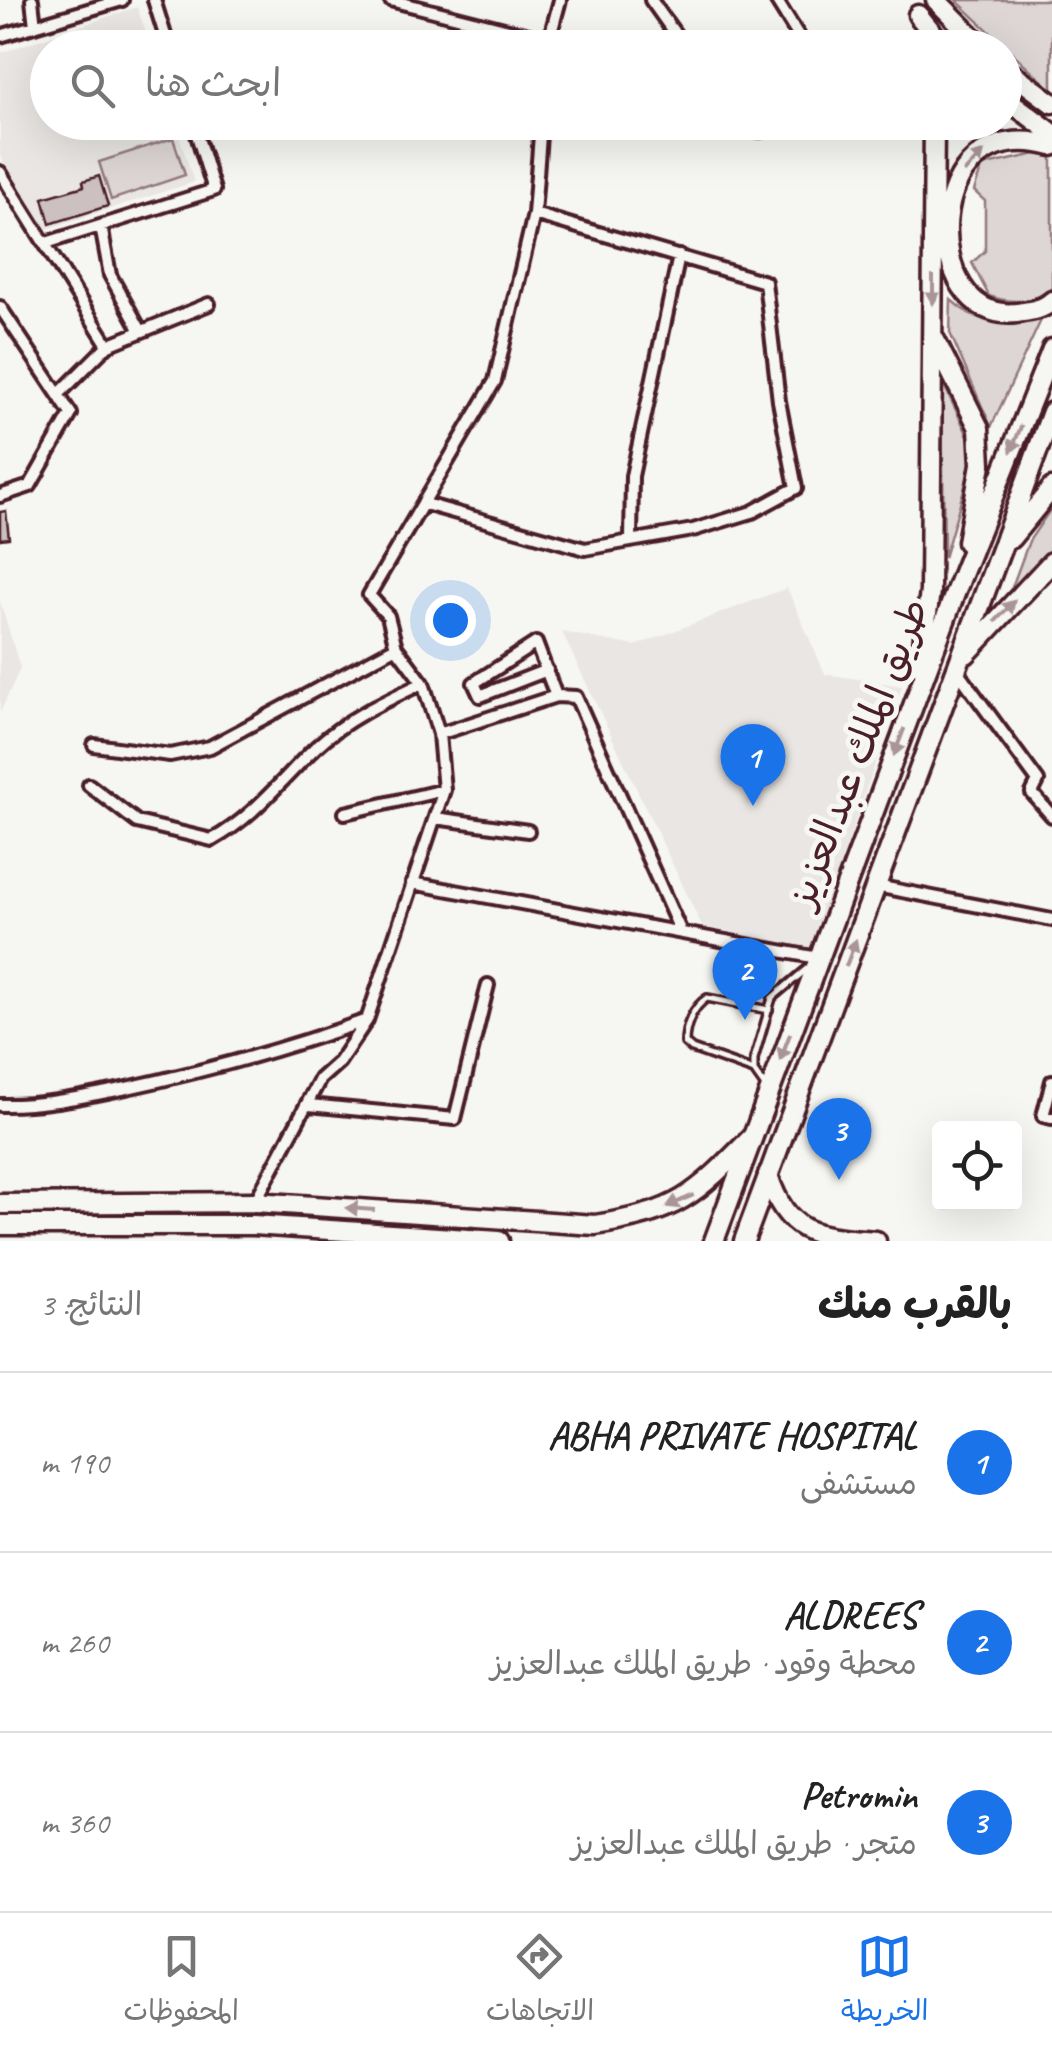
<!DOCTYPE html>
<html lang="ar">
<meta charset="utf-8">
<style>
body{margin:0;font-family:Caveat,"Playpen Sans Arabic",sans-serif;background:#f2f2f2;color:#222;direction:rtl}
.controls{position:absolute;right:30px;bottom:30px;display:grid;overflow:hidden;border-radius:10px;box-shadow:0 10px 40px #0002}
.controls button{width:90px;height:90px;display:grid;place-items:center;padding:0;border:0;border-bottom:2px solid #e0e0e0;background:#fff;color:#222;font:50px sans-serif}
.you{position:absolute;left:450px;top:620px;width:35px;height:35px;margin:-25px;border:8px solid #fff;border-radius:50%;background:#1a73e8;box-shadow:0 0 0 15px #1a73e833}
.badge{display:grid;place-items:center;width:65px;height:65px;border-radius:50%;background:#1a73e8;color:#fff;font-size:32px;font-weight:700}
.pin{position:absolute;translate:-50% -82px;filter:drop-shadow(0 2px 5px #0008)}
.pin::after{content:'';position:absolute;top:52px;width:35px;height:30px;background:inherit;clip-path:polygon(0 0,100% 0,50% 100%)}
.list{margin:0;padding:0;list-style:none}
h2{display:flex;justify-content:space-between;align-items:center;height:130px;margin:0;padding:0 40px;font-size:42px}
h2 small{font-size:32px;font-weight:400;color:#767676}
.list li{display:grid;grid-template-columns:65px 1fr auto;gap:30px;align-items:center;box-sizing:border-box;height:180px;padding:0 40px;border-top:2px solid #e0e0e0}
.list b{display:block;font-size:38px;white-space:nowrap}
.list p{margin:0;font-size:32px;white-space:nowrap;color:#767676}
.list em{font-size:32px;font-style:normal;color:#767676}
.icon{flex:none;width:55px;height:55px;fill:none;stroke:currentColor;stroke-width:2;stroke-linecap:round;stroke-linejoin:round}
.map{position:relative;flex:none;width:1052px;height:1241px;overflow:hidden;direction:ltr}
.search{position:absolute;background:#fff;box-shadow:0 10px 40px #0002;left:30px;right:30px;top:30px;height:110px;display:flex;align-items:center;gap:25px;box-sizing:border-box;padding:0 35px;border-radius:55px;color:#767676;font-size:38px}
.sheet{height:670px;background:#fff}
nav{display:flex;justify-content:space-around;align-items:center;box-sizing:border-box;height:140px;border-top:2px solid #e0e0e0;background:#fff;font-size:28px;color:#767676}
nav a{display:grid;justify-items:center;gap:5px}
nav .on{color:#1a73e8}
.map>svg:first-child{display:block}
</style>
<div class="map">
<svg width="1052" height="1241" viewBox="0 0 1052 1241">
<rect width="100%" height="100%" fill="#f6f6f2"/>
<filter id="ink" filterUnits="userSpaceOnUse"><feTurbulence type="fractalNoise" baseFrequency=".01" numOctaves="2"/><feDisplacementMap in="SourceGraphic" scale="20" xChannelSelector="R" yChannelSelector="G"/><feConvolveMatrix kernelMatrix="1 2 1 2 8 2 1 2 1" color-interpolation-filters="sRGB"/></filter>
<g filter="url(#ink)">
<path fill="#e9e6e3" d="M137 7 151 47 48 48V122L175 123 194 182 47 229 0 156V53Z
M787 588 825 674 902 686 811 949 702 926 562 632 635 646Z
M0 601 20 668 0 713Z"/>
<path fill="#ddd6d5" stroke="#947a80" stroke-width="2.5" d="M957 0H1052V90L959 3Z
M173 138 185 175 111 200 99 162Z
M1041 153 1052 155V288C1031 303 1012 304 989 296L972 263 985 251V201L974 191 982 166Z
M951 300C977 324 1009 330 1042 318L991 427 950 333Z
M942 381 971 442 972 462 944 558Z
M1052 507V552L1008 598 1029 541Z"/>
<path fill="#ccc1c0" stroke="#4a1f2b" stroke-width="2.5" d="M117 32 121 44 126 43 127 48H65Z
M48 77V117L37 80Z
M99 176 108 206 50 224 43 198 84 186 83 181Z
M6 511 9 538 0 539V512Z"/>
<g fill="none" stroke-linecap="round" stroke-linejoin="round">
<defs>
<path id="service" d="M754 1071 692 1049 685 1043C685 1026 693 1007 707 998L769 1010
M766 1088 754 1071V1059L772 998 809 967"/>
<path id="minor" d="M32 0 35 26
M154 0 169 48
M390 0 548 40
M651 0 685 48
M776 0 806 48
M0 36 122 0
M547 48 560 0
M737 122 760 131 772 122
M0 172 108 345
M101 226 110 275 141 331
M46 243 214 190 193 122
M0 307 71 414 30 486 0 496
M59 394 108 345 209 304
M425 504 585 549 693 530 752 512 796 488 779 401 765 282 534 214
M631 541 632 476 679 256
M956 669 1038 781 1032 793 1052 816
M547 670 480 696 474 683 536 643 556 696 576 697 680 930
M439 734 556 696
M94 745 170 755 210 747 396 647
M89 785 137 822 212 840C254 817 282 779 316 747 346 719 385 701 423 683
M345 813 444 790
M435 818 528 831
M412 883 818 958
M876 886 1052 920
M1052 1081 1043 1116 1052 1118
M0 1105C42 1106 81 1097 122 1089 206 1071 286 1049 367 1020
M309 1105 455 1119 488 985
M255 1202 320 1079 339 1062 367 1020 444 790 439 734 423 683 396 647 388 616 369 595 495 381 534 214 541 122"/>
<path id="primary" d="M768 1175C788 1237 816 1236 876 1241
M0 1204 255 1202 595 1225C679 1212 694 1196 752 1137
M0 1225H253L499 1241"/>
<path id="trunk" d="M936 0 984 48
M918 15 945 48
M1004 67 1052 103
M1004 97 1052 133
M1052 146C917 109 920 324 1016 313 1029 311 1043 310 1052 301
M935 340 979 428 981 464 967 542
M1011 538 1052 488
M966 654 1052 562
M920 666 930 591 934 122
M714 1241 960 580 1052 349
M744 1241 1052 412"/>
</defs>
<use href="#service" stroke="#4a1f2b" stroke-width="12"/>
<use href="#minor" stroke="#4a1f2b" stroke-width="18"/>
<use href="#primary" stroke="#4a1f2b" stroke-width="25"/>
<use href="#trunk" stroke="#4a1f2b" stroke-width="25"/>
<use href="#service" stroke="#f6f6f2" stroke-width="5"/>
<use href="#minor" stroke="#f6f6f2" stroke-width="10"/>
<use href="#primary" stroke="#f6f6f2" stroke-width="18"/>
<use href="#trunk" stroke="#f6f6f2" stroke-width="18"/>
</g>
<defs><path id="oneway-solid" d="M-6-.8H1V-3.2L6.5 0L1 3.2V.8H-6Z" transform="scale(2.5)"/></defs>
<g fill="#a99598">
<use href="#oneway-solid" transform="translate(974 162) rotate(-46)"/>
<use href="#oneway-solid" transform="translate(933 290) rotate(90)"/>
<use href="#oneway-solid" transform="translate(1016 439) rotate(112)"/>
<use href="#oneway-solid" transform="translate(1005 611) rotate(-47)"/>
<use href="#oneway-solid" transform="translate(899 742) rotate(111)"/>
<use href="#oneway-solid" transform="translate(851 953) rotate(-69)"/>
<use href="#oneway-solid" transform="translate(785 1047) rotate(111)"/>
<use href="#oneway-solid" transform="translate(680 1201) rotate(156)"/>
<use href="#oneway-solid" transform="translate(360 1209) rotate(-176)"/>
</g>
</g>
<g text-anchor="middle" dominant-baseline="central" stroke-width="10" stroke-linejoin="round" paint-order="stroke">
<g font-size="40" fill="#4a1f2b" stroke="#f6f6f2">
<text transform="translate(858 753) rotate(-69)">طريق الملك عبدالعزيز</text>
</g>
</g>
</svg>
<div class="controls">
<button><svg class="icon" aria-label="locate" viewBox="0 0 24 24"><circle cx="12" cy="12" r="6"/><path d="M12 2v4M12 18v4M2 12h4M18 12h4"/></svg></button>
</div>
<div class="you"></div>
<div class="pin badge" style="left:753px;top:806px">1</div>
<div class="pin badge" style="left:745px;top:1020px">2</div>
<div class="pin badge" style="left:839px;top:1180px">3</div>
<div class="search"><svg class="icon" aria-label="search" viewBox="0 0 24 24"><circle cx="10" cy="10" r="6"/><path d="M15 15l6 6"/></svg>ابحث هنا</div>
</div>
<section class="sheet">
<h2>بالقرب منك<small>النتائج: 3</small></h2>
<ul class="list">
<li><span class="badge">1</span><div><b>ABHA PRIVATE HOSPITAL</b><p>مستشفى</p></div><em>190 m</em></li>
<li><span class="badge">2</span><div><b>ALDREES</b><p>محطة وقود · طريق الملك عبدالعزيز</p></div><em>260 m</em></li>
<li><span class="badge">3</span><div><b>Petromin</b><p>متجر · طريق الملك عبدالعزيز</p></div><em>360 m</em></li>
</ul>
</section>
<nav>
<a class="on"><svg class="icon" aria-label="map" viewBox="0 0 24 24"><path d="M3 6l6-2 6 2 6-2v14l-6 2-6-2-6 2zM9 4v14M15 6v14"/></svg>الخريطة</a>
<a><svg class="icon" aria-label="directions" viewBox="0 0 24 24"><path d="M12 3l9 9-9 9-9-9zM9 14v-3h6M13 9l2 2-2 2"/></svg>الاتجاهات</a>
<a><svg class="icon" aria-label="saved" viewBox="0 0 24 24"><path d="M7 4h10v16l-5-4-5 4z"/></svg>المحفوظات</a>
</nav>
